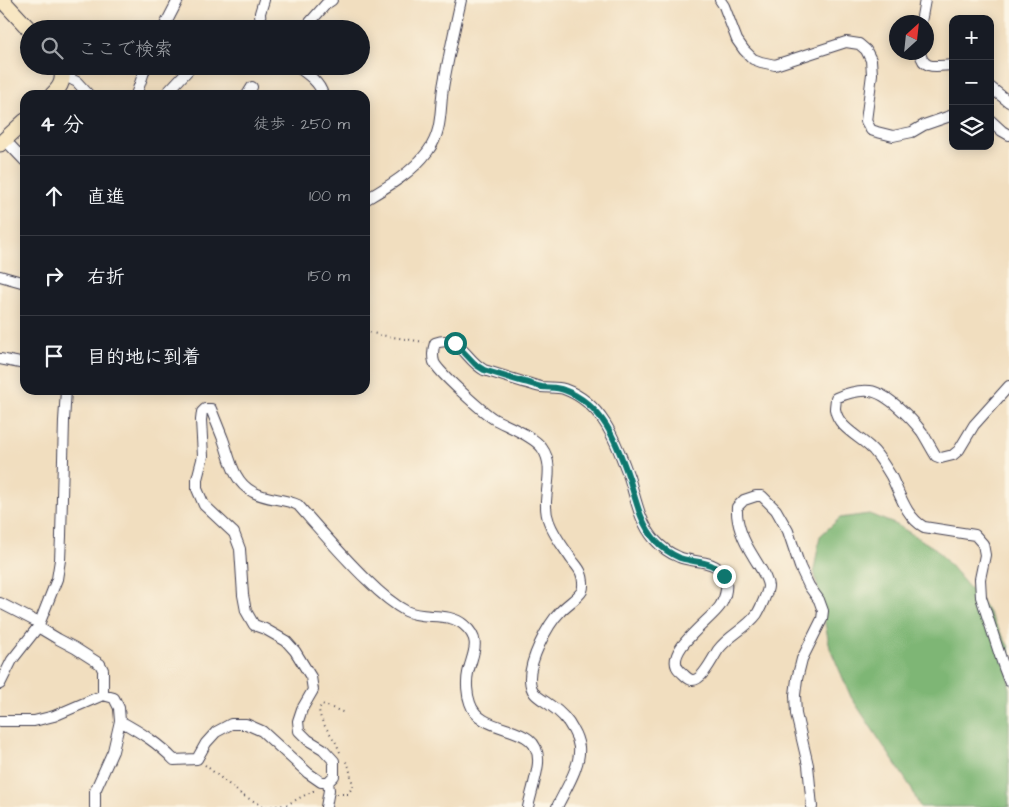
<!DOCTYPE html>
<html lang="ja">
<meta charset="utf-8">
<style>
body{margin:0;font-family:"Architects Daughter","Klee One",sans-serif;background:#242831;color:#f1f3f6}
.controls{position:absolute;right:15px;top:15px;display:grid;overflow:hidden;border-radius:10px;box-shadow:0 2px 12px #0003}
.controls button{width:45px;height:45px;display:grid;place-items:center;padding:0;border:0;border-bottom:1px solid #363941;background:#171b24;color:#f1f3f6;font:25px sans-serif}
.compass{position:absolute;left:889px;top:15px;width:45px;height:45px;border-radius:50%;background:#171b24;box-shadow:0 2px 12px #0003;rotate:27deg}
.stop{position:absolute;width:15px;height:15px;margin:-11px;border:4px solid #0f766e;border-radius:50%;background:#fff}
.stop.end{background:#0f766e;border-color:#fff;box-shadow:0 1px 5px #0008}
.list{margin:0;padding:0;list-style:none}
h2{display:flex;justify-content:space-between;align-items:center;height:65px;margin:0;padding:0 20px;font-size:21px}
h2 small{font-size:16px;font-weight:400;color:#9ea1a6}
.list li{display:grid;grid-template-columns:32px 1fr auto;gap:15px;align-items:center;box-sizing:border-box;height:80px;padding:0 20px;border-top:1px solid #363941}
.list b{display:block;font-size:19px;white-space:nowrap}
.list em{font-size:16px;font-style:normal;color:#9ea1a6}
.icon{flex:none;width:28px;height:28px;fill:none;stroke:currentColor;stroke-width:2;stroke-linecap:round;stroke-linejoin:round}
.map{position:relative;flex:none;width:1009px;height:807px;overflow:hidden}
.search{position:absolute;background:#171b24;box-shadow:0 2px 12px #0003;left:20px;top:20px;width:350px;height:55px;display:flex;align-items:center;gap:12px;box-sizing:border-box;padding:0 18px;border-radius:28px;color:#9ea1a6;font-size:19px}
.panel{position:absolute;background:#171b24;box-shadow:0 2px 12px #0003;left:20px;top:90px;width:350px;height:305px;border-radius:15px}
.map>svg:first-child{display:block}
</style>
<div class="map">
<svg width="1009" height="807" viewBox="0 0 1009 807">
<rect width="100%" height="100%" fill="#fcf5e5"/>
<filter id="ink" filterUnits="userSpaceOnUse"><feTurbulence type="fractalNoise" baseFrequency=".02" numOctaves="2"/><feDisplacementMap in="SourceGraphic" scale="10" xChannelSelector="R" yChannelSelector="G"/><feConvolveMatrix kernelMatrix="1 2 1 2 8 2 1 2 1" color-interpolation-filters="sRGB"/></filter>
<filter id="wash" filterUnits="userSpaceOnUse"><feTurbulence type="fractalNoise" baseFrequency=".0096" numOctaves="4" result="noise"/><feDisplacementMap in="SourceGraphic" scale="20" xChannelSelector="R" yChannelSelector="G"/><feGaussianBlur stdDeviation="1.12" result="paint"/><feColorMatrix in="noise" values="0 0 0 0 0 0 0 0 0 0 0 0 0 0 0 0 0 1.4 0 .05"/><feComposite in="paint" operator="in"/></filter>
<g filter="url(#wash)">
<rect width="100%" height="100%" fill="#f1debf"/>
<path fill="#7eb674" stroke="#506c58" d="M869 514 897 525 936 549 985 606 1009 647V807H920L910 786 851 697 830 648 814 570 820 536 840 518Z"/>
</g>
<g filter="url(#ink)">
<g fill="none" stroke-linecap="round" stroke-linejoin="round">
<defs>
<path id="street" d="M720 0 724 6 737 40 744 50 753 59 761 62 775 65 846 42 859 44 866 50 871 60 872 74 866 121 871 130 877 132 893 136 912 132 924 125 953 115
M921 22 925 0
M163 29 178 0
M261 29 260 13 264 0
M304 29 326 4 332 0
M920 52C923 72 939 65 953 65
M296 66C306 73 320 82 323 95
M63 75 77 82 89 95
M990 87 1009 102
M136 95 146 66
M165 95 192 66
M247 95 252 87
M990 120 1002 131 1009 135
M5 140 25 161
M365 200C387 187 412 173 428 151 444 129 439 107 444 82 449 55 455 27 461 0
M0 276 25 283
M0 359 25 364
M1009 386 974 425 959 450 953 455 941 458 936 456C931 448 927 440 922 432 912 419 887 393 870 391 858 390 847 393 836 398 836 401 835 405 835 409 838 428 859 436 871 448 878 454 886 468 891 476 900 494 906 517 924 527L975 535 983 544 985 555 980 579 981 597 1004 668 1009 681
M0 603 39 623
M38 627 58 639 75 648 100 664 103 670V695
M0 684 12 660 38 627 57 579 60 560 61 536 64 421 66 390
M0 721H34L54 716 103 695 114 698 119 708 120 721 113 751 95 791V807
M120 721C140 732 158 743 174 760L197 759 206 743 216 732 231 724H246L262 731 308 773 321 782H328L334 776V761L323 749 308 740 299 731 298 721 302 709 313 690 311 677 295 651 286 641 265 629 254 625 246 611 243 595 240 549 234 533 204 505 197 489V479L203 456 201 420 202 412 205 409H211C215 419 219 429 223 439 230 458 233 482 253 492 267 500 284 498 298 505 321 531 343 557 367 580 379 592 391 603 406 611 423 620 448 611 464 625 483 641 472 654 468 673 466 682 467 695 470 703 481 738 541 720 538 763 537 775 531 794 528 807
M326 807 329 790 328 782
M557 807C565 790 581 766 579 747 578 741 576 735 573 730 568 720 559 711 550 705 539 697 531 695 530 680 529 661 547 625 560 612 566 605 578 598 582 591 584 586 583 578 581 573 579 568 575 564 572 560 564 548 554 536 549 522 539 498 558 470 542 448 534 436 507 426 494 419 483 412 438 372 434 362 432 355 433 349 435 343 461 334 464 359 484 370 497 374 510 378 523 382 529 383 535 386 541 387 549 388 557 387 564 389 603 403 616 442 629 477 636 499 639 521 654 539 661 547 669 553 679 557 693 563 714 559 723 574 729 583 726 597 720 606 711 620 661 653 680 671 684 674 687 679 692 680 702 681 713 658 718 650 729 635 746 629 757 614 760 609 768 592 768 586 767 576 758 565 753 556 744 542 736 524 737 507L744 500 756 496H762L776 510 788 531 800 567 809 586 819 600 823 611 822 619 802 659 797 679 795 695 796 714 808 765 812 807"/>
<path id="secondary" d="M2 0 29 29
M52 95C62 86 64 79 61 66
M0 144 25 121"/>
</defs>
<use href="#street" stroke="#413e4f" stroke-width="12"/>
<use href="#secondary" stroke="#413e4f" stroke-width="17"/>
<path stroke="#413e4f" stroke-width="2" stroke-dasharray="1 4" stroke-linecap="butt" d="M365 331 380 335 424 342
M340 752C338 748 337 744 335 741 328 730 320 722 319 709L322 704 345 713
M205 765 242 795 265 807 286 805 313 791H316
M337 794H348L353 786 349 767 345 760"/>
<use href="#street" stroke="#fff" stroke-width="10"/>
<use href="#secondary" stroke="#f8e7c3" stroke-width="15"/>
</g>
</g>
<g fill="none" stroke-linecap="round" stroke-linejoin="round" filter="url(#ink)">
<path stroke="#0f766e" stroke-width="6" d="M455 343 476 365 484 370C497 374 510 378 524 382 530 383 536 386 542 387 549 388 557 387 564 390 603 404 617 443 629 478 636 500 640 523 656 541 662 548 671 554 680 558 699 564 711 559 724 576"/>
</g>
</svg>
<div class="controls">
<button>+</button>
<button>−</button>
<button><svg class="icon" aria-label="layers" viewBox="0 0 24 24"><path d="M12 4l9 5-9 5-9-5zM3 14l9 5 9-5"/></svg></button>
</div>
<svg class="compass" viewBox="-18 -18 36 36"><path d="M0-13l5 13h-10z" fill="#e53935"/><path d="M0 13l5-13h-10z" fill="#9ea1a6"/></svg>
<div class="stop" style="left:455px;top:343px"></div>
<div class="stop end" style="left:724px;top:576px"></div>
<div class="search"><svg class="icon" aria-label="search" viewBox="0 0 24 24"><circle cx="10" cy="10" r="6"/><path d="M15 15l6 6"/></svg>ここで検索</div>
<section class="panel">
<h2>4 分<small>徒歩 · 250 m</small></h2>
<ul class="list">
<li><svg class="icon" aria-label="ahead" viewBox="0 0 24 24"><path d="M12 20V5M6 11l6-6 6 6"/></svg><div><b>直進</b></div><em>100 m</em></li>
<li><svg class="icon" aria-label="right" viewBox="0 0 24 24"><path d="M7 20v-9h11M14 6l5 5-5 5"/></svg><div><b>右折</b></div><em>150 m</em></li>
<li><svg class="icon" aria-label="arrive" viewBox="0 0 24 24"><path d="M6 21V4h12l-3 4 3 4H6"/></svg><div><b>目的地に到着</b></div></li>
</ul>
</section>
</div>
